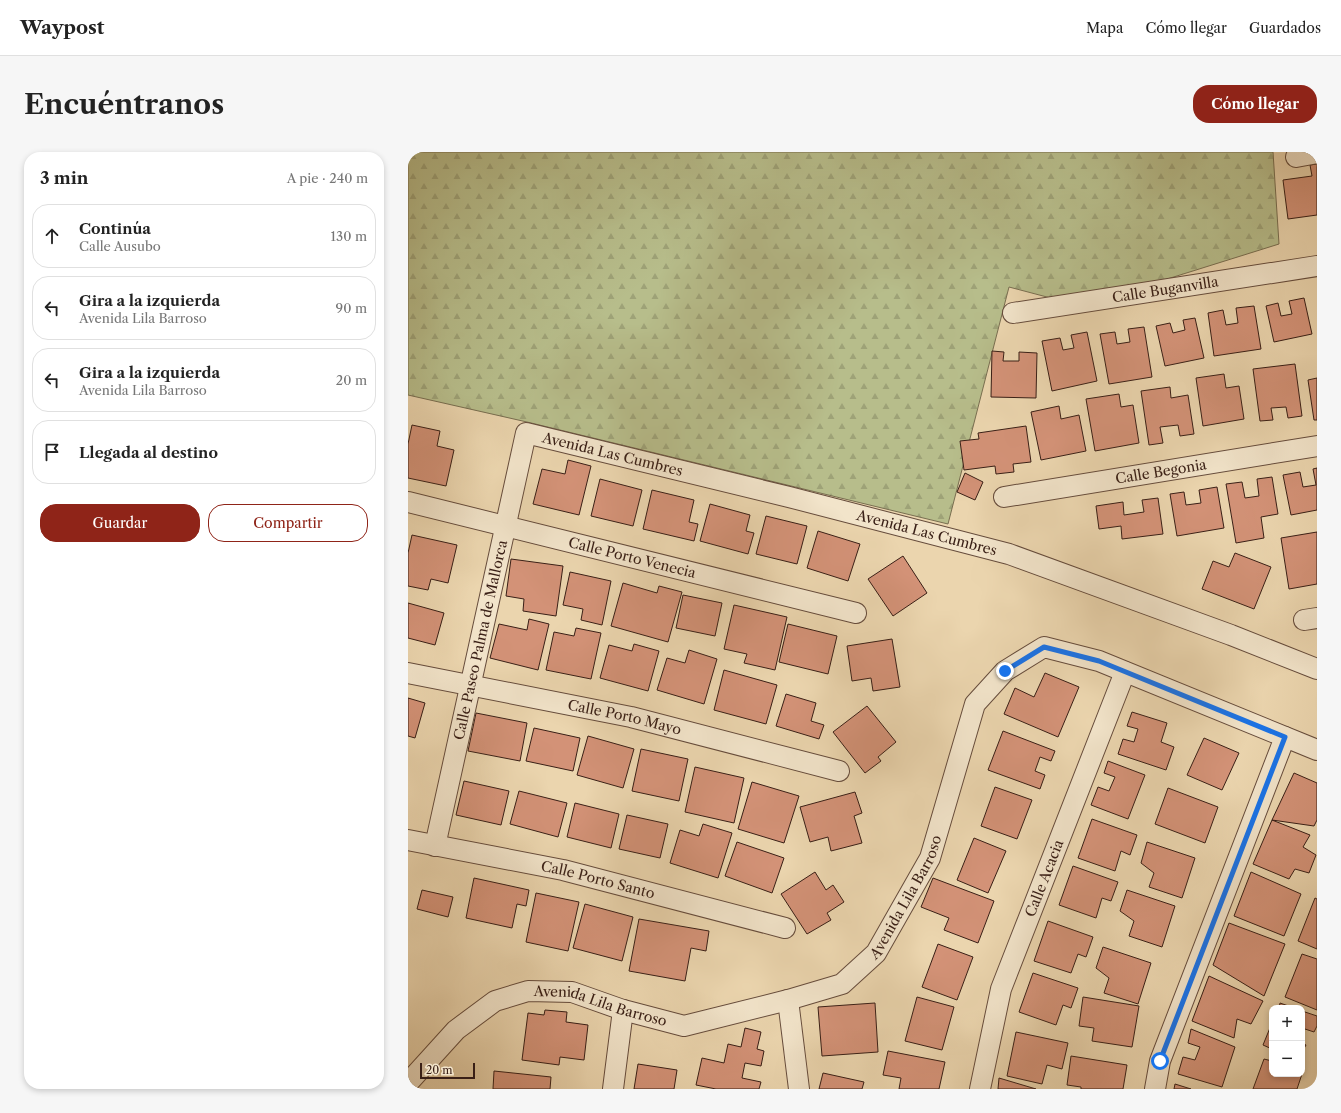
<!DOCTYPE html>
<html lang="es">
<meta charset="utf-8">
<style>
body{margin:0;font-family:"Libre Caslon Text",serif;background:#f6f6f6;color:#222}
.controls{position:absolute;right:12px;bottom:12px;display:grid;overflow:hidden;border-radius:8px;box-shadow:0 2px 6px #0003}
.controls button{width:36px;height:36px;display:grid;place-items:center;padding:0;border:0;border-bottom:1px solid #e0e0e0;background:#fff;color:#222;font:20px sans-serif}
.scale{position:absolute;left:12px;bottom:10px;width:55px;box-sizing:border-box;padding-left:4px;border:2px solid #391f16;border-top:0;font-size:11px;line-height:14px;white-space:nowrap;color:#391f16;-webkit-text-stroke:3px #f2e4ca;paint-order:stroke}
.stop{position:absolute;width:12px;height:12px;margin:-9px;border:3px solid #1a73e8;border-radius:50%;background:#fff}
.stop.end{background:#1a73e8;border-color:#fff;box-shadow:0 1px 4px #0008}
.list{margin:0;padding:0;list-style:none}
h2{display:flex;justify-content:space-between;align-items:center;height:52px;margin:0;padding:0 16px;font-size:17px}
h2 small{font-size:13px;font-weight:400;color:#767676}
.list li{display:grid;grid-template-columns:26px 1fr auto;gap:12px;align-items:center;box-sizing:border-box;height:64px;margin:0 8px 8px;padding:0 8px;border:1px solid #e0e0e0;border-radius:16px}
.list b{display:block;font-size:15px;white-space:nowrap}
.list p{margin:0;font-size:13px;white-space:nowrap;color:#767676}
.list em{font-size:13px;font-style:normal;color:#767676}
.actions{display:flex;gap:8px;padding:12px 16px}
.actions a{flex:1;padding:9px 0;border:1px solid #8f2418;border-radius:16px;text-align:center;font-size:14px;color:#8f2418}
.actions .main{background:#8f2418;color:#fff}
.icon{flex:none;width:22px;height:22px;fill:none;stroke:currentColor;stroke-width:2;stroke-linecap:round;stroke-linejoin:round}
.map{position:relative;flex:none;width:909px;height:937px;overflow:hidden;border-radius:16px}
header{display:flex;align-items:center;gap:24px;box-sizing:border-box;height:56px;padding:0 20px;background:#fff;border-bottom:1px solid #e0e0e0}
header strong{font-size:19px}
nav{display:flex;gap:22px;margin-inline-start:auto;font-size:14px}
.intro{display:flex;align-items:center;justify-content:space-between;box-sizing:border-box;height:96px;padding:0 24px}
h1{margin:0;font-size:28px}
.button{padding:10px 18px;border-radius:16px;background:#8f2418;color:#fff;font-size:14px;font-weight:700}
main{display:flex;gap:24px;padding:0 24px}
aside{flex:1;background:#fff;border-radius:16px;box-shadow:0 2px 6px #0003}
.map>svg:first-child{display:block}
</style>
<header>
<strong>Waypost</strong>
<nav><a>Mapa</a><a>Cómo llegar</a><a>Guardados</a></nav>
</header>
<div class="intro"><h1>Encuéntranos</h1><a class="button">Cómo llegar</a></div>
<main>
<aside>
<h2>3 min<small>A pie · 240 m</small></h2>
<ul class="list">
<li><svg class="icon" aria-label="ahead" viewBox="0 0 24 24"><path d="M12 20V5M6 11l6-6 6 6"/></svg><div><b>Continúa</b><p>Calle Ausubo</p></div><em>130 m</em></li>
<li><svg class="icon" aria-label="left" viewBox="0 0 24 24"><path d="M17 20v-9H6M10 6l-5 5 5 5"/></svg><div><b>Gira a la izquierda</b><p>Avenida Lila Barroso</p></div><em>90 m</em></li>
<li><svg class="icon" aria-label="left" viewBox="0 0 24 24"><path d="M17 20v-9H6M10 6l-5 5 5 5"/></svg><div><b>Gira a la izquierda</b><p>Avenida Lila Barroso</p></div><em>20 m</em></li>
<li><svg class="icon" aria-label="arrive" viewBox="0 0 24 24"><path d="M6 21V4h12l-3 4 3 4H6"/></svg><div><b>Llegada al destino</b></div></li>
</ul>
<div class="actions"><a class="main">Guardar</a><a>Compartir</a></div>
</aside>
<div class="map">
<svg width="909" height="937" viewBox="0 0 909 937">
<defs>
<pattern id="forest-firs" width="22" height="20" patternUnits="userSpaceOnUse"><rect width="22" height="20" fill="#b7bd8b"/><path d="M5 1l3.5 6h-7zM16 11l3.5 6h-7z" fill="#9ea277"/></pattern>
</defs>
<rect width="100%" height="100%" fill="#ebd5ae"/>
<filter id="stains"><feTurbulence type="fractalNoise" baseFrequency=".005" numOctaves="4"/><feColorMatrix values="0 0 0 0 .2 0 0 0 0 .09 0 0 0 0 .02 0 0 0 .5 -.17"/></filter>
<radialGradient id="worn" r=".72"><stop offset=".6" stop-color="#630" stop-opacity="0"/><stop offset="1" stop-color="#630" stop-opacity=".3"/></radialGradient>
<path fill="url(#forest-firs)" stroke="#786e50" d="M0 0H865L871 92 673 154 601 135 540 372 119 270 0 243Z"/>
<path fill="#d39277" stroke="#391f16" d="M909 12V63L880 67 875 28 904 24 902 13Z
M896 146 904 182 866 190 858 154 870 151 873 164 884 162 881 149Z
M846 154 853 197 806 204 800 161 815 158 818 173 830 171 828 156Z
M787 166 796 206 757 214 748 174 762 171 765 181 777 178 775 168Z
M736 175 744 225 701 232 692 182 707 180 709 192 722 190 720 177Z
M679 180 689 229 644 239 634 189 652 186 655 198 666 196 663 183Z
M584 199 596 200 595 209H611V200L629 201 628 246 583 245Z
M887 212 894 264 880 266 878 255 863 256 865 268 852 269 845 217Z
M816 222 818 236 831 234 836 267 795 274 788 226Z
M909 226V268H906L900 228Z
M762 235 763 246 780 243 786 282 772 284 770 273 752 275 755 291 741 293 733 239Z
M711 242 713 255 725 253 731 291 687 299 678 247Z
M651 254 653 267 671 263 678 299 633 308 623 260Z
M4 273 32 279 29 294 46 298 38 334 0 326V292Z
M618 274 623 310 605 312 606 320 588 322 587 314 556 318 552 289 571 287 570 281Z
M160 308 183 314 171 363 125 352 134 317 157 322Z
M909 316V358L883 363 875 323 892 320 895 335 908 333 905 317Z
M557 321 575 330 567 348 549 340Z
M864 325 870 362 853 365 856 386 828 391 818 332 834 330 837 346 851 344 849 327Z
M192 327 234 338 225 374 183 364Z
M809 335 816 376 769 384 762 342 776 340 778 353 793 351 791 338Z
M244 338 286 348 281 370 290 372 286 389 235 377Z
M750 346 755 382 714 387 713 374 691 377 688 354 715 350 716 363 736 360 734 348Z
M302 352 342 363 338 379 346 381 340 402 292 389Z
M358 364 399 374 389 412 348 402Z
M410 379 452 392 440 429 399 416Z
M909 380V432L881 437 873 386Z
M4 383 49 393 40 431 23 427 20 438 0 434V401Z
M827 401 863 415 846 457 794 437 805 409 821 415Z
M495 404 519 441 485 464 460 427Z
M103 407 155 414 148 464 115 459 116 447 98 444Z
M162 420 203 429 194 473 173 468 175 457 155 453Z
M215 431 249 441 251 434 274 440 260 490 203 474Z
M275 443 314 451 307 484 268 476Z
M0 451 36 461 27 493 0 486Z
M326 453 379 465 367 518 336 511 339 502 316 497Z
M121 467 141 472 130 518 82 506 91 472 119 478Z
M380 472 429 484 420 522 371 510Z
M168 476 193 481 183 527 138 518 146 480 166 484Z
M484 487 492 535 465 539 463 526 444 529 439 494Z
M226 492 251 499 240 539 192 526 201 493 224 499Z
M281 498 309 507 296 552 249 538 259 506 277 511Z
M316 518 369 533 358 572 306 558Z
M637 521 671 535 650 585 596 562 607 536 626 545Z
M378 542 408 551 403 569 416 573 411 587 368 574Z
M0 546 17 551 7 586 0 584Z
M459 554 488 590 470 605 473 609 457 621 425 580Z
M724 560 759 571 753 590 766 595 758 618 710 602 715 587 726 590 730 577 719 574Z
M68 561 119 571 112 609 60 599Z
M126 576 172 586 165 619 118 609Z
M595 579 647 599 643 609 632 605 627 619 637 623 632 637 580 618Z
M180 584 226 597 215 636 169 623Z
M796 586 831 601 814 638 779 623Z
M233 597 280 607 271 649 224 639Z
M700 609 737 623 720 667 683 653 690 635 701 639 707 625 696 621Z
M287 615 336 626 326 671 277 660Z
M886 621 909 631V668L906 674 864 668Z
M56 629 101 639 93 673 48 663Z
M344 630 391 644 376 691 330 677Z
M587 635 624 648 609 687 573 674Z
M760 636 810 655 797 691 747 672Z
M111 639 159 651 150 685 102 672Z
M447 640 454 661 446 664 454 691 423 699 420 685 402 690 392 655Z
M167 651 211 662 203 696 159 685Z
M219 663 260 672 252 706 211 697Z
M684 667 729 683 722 703 713 699 707 719 670 706Z
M864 668 902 683 895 695 908 703 901 721 887 717 881 727 845 712Z
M295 672 324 681 310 726 262 711 272 678 291 684Z
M566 686 598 699 580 741 549 728Z
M329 690 376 706 364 741 317 724Z
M739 690 787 706 774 746 741 735 746 721 733 711Z
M665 714 710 730 703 749 694 746 688 766 651 753Z
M407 720 418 738 425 733 436 750 419 761 423 768 399 782 373 742Z
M843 720 893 742 876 784 826 764Z
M66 726 121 738 118 754 109 752 104 776 58 766Z
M525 726 586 749 570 791 536 778 541 766 513 755Z
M14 738 45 745 40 765 9 757Z
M719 738 767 754 754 795 721 784 726 769 712 759Z
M128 741 171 750 160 799 118 790Z
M907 746 909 747V797L890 789Z
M177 752 225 765 214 809 165 796Z
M231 767 301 779 298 799 283 796 277 829 221 819Z
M640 769 685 785 678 805 670 802 663 821 626 809Z
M821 771 877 792 856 844 805 813Z
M530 792 565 805 549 848 514 835Z
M695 795 743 811 730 852 696 841 701 826 688 816Z
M894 802 909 807V858L877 845Z
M625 821 670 836 663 856 655 853 648 873 611 860Z
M801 824 855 849 843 872 829 867 826 886 784 869Z
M509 845 546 855 534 898 497 889Z
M675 845 731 854 724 895 684 889 686 876 671 874Z
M467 851 470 900 414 904 410 855Z
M872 851 886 856H871Z
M137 858 159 860 158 870 180 873 176 908 152 905 151 913 114 908 120 861 136 863Z
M894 859 909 864V874L906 880 894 876Z
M864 871V897L855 893Z
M337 876 353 880 349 897 356 899 353 914 337 911 334 926 353 930 351 937H308L288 933 294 906 316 911 320 892 333 895Z
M783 877 827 895 814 935 770 922 775 905 787 908 792 895 780 891Z
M608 880 660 891 654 917 639 913 634 932 599 924Z
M894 891 898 893 894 900Z
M480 899 537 910 531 937H491L493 926 475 923Z
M663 904 719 913 715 937H673V935L659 933Z
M856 907 864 909V922H894L889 937H845Z
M230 912 269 918 266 937H226Z
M86 919 143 925 142 937H85Z
M415 921 456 930 454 937H411Z
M591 926 628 937H590Z
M767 932 783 937H766Z"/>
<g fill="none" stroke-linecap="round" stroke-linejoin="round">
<defs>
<g id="minor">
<path d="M888 5 909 1"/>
<path id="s1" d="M605 161 909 114"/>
<path id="s2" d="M596 345 909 294"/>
<path id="s3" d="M0 350 448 461"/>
<path d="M896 468 909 466"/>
<path id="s4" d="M0 521 223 565 431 619"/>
<path id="s5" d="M0 688 155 718 377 776"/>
<path id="s6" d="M27 694 118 281 381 345 601 402 823 483 909 517"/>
<path d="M380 848 391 937"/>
<path id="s7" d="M0 931 48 878 87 849 120 839 164 840 215 858 276 874 380 848 434 832 468 801 522 706 567 552 597 519 636 495 691 509 909 598"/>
<path d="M205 937 215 858"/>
<path id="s8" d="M572 937 593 837 717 520"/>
<path d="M747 937 752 909 877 585"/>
</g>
</defs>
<use href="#minor" stroke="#664c3c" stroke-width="22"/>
<use href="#minor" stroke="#f2e4ca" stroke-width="20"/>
</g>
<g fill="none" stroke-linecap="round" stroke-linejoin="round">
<path stroke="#1a73e8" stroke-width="5" d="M597 519 636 495 691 509 877 585 752 909"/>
</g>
<g text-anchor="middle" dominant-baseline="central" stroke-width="3.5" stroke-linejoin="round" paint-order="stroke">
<g font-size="14" fill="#391f16" stroke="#f2e4ca">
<text stroke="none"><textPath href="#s1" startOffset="154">Calle Buganvilla</textPath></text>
<text stroke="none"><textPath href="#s6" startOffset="512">Avenida Las Cumbres</textPath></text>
<text stroke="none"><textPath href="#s2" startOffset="159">Calle Begonia</textPath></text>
<text stroke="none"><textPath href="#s6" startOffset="836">Avenida Las Cumbres</textPath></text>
<text stroke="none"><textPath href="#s3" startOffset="231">Calle Porto Venecia</textPath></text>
<text stroke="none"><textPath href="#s6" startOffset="211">Calle Paseo Palma de Mallorca</textPath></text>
<text stroke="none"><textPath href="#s4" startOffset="221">Calle Porto Mayo</textPath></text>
<text stroke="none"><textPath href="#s8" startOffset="221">Calle Acacia</textPath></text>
<text stroke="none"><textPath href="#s5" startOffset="194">Calle Porto Santo</textPath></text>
<text stroke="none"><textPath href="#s7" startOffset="589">Avenida Lila Barroso</textPath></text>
<text stroke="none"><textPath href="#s7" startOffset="229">Avenida Lila Barroso</textPath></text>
</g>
</g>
<rect width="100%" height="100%" filter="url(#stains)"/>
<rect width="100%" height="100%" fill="url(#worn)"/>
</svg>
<div class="controls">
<button>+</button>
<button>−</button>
</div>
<div class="scale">20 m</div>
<div class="stop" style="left:752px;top:909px"></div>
<div class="stop end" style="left:597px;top:519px"></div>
</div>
</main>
